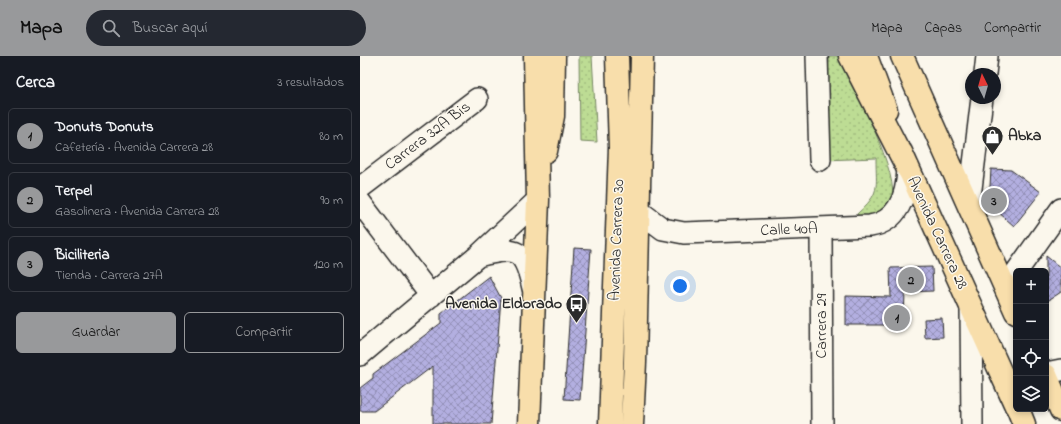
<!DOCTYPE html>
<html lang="es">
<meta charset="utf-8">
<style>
body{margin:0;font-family:"Indie Flower",sans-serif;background:#242831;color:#f1f3f6}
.controls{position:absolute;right:12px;bottom:12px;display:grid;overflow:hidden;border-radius:6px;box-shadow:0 2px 6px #0003}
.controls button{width:36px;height:36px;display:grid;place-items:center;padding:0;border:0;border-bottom:1px solid #363941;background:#171b24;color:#f1f3f6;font:20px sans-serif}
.compass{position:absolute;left:605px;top:12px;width:36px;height:36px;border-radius:50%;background:#171b24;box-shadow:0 2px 6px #0003;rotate:355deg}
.you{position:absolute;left:320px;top:230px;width:14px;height:14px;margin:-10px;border:3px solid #fff;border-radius:50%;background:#1a73e8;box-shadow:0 0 0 6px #1a73e833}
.badge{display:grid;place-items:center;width:26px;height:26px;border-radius:50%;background:#98999b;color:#111;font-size:13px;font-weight:700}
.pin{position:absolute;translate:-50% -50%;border:2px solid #fff;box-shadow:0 1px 4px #0006}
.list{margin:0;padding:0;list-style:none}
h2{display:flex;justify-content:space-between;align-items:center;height:52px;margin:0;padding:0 16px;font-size:17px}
h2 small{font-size:13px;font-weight:400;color:#9ea1a6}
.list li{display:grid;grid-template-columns:26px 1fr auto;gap:12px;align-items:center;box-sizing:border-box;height:56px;margin:0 8px 8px;padding:0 8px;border:1px solid #363941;border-radius:6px}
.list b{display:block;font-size:15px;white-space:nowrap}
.list p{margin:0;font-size:13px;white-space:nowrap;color:#9ea1a6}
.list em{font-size:13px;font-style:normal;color:#9ea1a6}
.actions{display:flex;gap:8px;padding:12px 16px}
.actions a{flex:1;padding:9px 0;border:1px solid #98999b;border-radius:6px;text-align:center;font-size:14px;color:#98999b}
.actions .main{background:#98999b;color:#111}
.icon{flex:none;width:22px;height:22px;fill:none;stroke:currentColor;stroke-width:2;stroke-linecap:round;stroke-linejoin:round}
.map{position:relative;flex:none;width:701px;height:368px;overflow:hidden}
header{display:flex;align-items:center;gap:24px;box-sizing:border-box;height:56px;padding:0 20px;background:#98999b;color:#111}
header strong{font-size:19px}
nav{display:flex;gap:22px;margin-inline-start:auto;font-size:14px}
.search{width:280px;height:36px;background:#242831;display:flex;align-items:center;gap:10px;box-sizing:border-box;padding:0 14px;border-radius:22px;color:#9ea1a6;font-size:15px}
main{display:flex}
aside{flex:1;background:#171b24}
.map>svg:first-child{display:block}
</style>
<header>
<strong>Mapa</strong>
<div class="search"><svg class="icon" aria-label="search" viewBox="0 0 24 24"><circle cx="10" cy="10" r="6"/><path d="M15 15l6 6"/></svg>Buscar aquí</div>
<nav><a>Mapa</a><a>Capas</a><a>Compartir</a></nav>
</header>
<main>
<aside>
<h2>Cerca<small>3 resultados</small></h2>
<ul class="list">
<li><span class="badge">1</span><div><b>Donuts Donuts</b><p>Cafetería · Avenida Carrera 28</p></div><em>80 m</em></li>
<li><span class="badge">2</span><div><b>Terpel</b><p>Gasolinera · Avenida Carrera 28</p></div><em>90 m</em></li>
<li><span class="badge">3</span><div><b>Biciliteria</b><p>Tienda · Carrera 27A</p></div><em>120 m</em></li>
</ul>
<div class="actions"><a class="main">Guardar</a><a>Compartir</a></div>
</aside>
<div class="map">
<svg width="701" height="368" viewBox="0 0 701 368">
<defs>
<pattern id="grass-dots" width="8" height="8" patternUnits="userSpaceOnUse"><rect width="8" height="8" fill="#bddc94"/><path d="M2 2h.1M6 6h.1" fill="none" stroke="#a3bd80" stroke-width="1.8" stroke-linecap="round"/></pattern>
<pattern id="building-cross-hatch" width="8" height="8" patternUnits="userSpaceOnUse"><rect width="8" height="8" fill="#b3afe0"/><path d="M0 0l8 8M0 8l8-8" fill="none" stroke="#928fb6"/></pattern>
</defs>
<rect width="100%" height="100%" fill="#fbf7ec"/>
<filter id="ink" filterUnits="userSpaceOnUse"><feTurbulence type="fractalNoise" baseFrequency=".025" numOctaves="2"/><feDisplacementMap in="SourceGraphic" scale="8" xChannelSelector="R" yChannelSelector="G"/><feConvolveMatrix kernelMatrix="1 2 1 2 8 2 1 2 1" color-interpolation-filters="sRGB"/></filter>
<g filter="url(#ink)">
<path fill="url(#grass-dots)" stroke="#748460" d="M219 0H232L237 86 220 85Z
M469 0H479C492 28 543 121 531 148 525 160 510 164 498 167L497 158C521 136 516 133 516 102L465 104Z"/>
<path fill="url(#building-cross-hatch)" stroke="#2b2b2b" d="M631 113 651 114 681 136 654 170 629 148Z
M214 192 231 193 220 344 204 343Z
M686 200 701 212V236L686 246Z
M572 211 573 235 545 236 544 266H524V269H486V240L531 241 530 212Z
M129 220 141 242 131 368H73V310L14 355H0V332L13 322V318L81 267V257Z
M582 262 583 281 565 282 564 263Z"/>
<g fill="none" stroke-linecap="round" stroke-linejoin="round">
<defs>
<path id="minor" d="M457 0 460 104
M625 18 627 0
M0 132 117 43
M0 146 71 240
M609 149 622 42
M279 155 303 173 324 177 510 170C538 166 547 139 548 113
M461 173 462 368
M118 200C157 190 164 192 173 232
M657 215 701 153
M611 252 612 368
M0 299 118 200 178 144
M686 317 701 314"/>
<path id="major" d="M506 0 526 54
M542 0 656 256
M541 96 656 350
M686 319 701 354
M658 353 664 368"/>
<path id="highway" d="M490 0 548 113
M186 95 193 60 194 0
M169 368 178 144 175 0
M250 368 260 92 257 0
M272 368 275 306 282 0"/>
</defs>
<use href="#minor" stroke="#2b2b2b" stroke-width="24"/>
<use href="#major" stroke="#2b2b2b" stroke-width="25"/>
<use href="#highway" stroke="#2b2b2b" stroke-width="25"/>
<use href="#minor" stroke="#fbf7ec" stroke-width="21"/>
<use href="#major" stroke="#f8deab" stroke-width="22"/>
<use href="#highway" stroke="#f8deab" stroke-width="22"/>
</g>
</g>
<defs>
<symbol id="shop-pin" viewBox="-11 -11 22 30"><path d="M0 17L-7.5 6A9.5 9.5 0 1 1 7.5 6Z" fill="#2b2b2b" stroke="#fbf7ec"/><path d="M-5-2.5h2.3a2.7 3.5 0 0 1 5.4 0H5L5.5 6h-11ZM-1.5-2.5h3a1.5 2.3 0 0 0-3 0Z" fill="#fff"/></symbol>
<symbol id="bus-pin" viewBox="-11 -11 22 30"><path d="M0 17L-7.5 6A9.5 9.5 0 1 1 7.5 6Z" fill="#2b2b2b" stroke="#fbf7ec"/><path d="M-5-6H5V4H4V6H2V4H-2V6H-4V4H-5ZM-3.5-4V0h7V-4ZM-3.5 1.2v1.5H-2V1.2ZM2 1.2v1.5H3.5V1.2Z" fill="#fff"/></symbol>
</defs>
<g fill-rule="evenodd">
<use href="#shop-pin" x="620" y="68" width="25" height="34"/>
<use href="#bus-pin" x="204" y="236" width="25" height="34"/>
</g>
<g text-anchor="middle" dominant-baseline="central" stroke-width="3" stroke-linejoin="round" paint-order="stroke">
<g font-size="16" fill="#2b2b2b" stroke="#fbf7ec">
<text transform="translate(68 80) rotate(-37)">Carrera 32A Bis</text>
<text transform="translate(429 174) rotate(-2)">Calle 40A</text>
<text transform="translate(577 177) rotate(65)">Avenida Carrera 28</text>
<text transform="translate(257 184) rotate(-88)">Avenida Carrera 30</text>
<text transform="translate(462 270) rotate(-90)">Carrera 29</text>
</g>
<g font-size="16" font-weight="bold" fill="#2b2b2b" stroke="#fbf7ec" text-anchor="start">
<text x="648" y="80">Abka</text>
<text x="202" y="248" text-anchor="end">Avenida Eldorado</text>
</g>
</g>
</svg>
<div class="controls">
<button>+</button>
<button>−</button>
<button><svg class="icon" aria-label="locate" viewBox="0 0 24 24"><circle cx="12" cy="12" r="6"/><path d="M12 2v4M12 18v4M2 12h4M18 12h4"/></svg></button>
<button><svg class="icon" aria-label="layers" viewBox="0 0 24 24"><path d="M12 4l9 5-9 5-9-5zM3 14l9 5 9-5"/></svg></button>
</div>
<svg class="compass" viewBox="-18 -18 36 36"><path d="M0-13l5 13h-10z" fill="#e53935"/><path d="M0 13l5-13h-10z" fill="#9ea1a6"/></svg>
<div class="you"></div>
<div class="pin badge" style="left:537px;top:262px">1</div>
<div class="pin badge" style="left:551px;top:224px">2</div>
<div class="pin badge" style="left:634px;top:145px">3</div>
</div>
</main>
